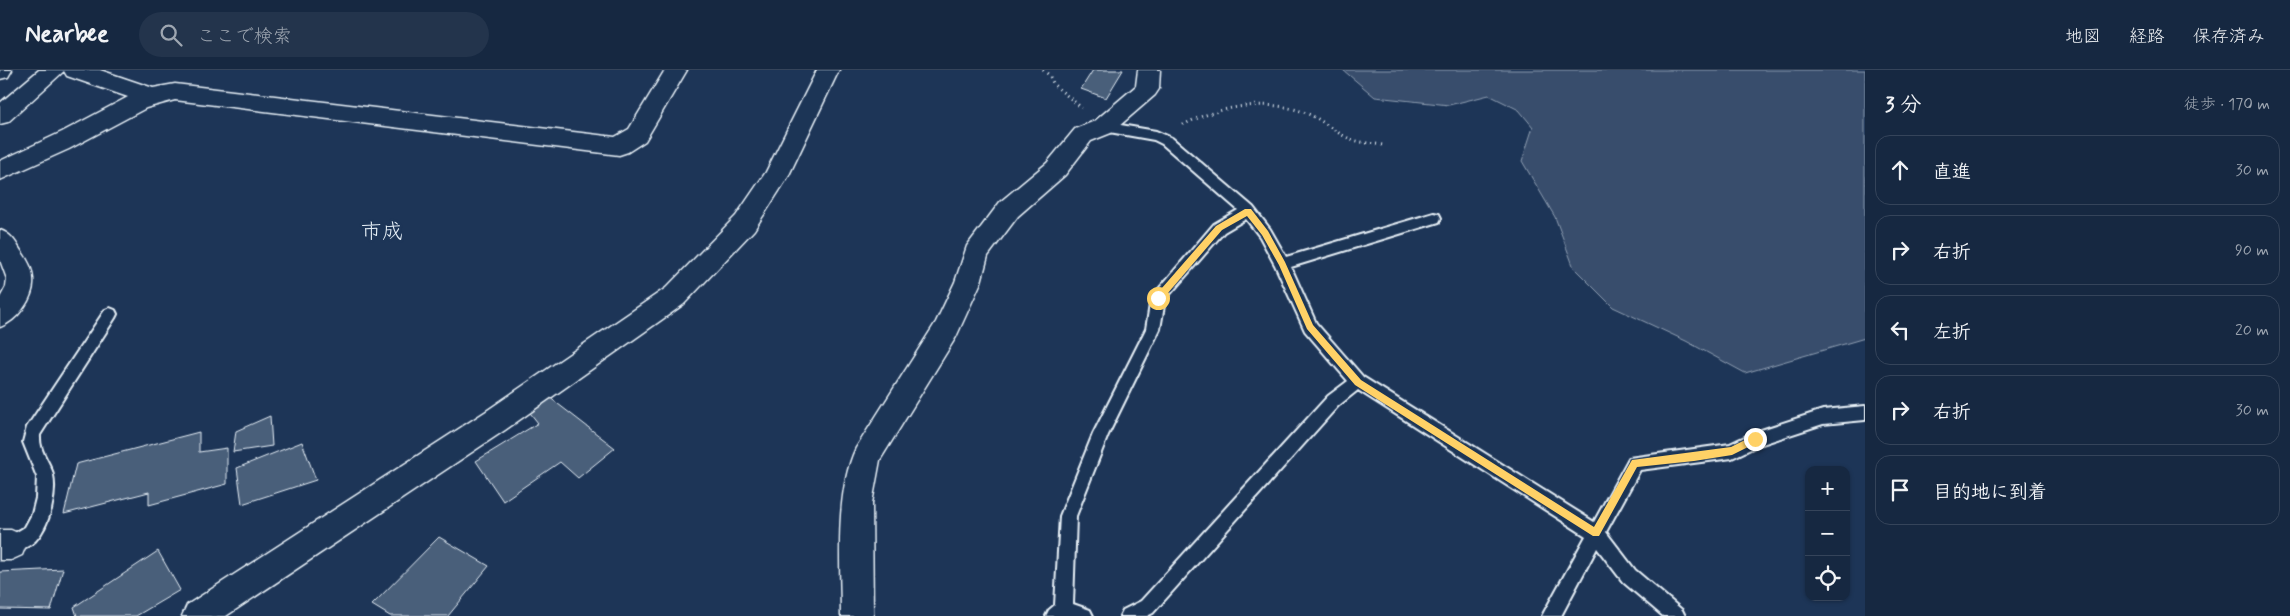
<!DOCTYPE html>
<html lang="ja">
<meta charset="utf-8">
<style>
body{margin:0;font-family:Mynerve,"Klee One",sans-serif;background:#23344c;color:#f1f3f6}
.controls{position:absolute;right:15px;bottom:15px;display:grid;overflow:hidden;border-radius:10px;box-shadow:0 1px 4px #0004}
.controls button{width:45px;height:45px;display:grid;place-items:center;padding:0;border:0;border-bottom:1px solid #35445a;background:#162841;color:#f1f3f6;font:25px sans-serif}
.stop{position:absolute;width:15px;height:15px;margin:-11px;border:4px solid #ffd166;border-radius:50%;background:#fff}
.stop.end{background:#ffd166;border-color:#fff;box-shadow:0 1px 5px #0008}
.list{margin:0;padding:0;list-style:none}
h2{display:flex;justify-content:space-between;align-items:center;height:65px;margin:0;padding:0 20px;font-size:21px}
h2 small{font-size:16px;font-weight:400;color:#9ea6b1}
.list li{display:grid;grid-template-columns:32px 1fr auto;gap:15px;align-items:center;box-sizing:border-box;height:70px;margin:0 10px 10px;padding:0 10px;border:1px solid #35445a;border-radius:15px}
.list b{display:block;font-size:19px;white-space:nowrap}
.list em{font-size:16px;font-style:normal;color:#9ea6b1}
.icon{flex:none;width:28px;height:28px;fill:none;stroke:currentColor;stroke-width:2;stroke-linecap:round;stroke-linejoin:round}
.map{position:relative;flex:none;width:1865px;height:546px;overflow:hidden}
header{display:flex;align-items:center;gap:30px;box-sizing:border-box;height:70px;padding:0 25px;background:#162841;border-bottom:1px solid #35445a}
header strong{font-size:24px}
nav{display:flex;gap:28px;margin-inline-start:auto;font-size:18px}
.search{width:350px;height:45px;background:#23344c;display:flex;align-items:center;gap:12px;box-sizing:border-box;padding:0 18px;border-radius:28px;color:#9ea6b1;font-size:19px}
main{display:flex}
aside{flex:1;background:#162841}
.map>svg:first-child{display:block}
</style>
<header>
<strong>Nearbee</strong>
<div class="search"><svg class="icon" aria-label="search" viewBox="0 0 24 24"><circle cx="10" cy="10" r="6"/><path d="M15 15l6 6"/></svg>ここで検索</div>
<nav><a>地図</a><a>経路</a><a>保存済み</a></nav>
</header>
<main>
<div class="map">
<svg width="1865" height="546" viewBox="0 0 1865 546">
<rect width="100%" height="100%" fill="#1d3557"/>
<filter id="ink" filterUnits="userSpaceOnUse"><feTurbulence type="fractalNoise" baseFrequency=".02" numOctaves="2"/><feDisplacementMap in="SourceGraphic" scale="10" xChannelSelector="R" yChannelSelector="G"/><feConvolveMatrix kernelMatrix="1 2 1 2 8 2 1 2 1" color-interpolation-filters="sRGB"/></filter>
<g filter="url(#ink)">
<path fill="#374d6c" stroke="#909fb2" d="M1343 0H1865V268L1745 303 1686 271 1613 237 1574 198 1555 147 1522 91 1533 57 1519 40 1489 25 1449 35 1375 27Z"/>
<path fill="#495e7a" stroke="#e8f1f8" d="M1093 0H1123L1106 28 1081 19Z
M549 327 615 378 578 408 560 392 503 431 476 391 538 353 527 339Z
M270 346 272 376 233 382 236 361Z
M199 362V382L227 378V414L149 435V422L64 444 76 394Z
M302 372 316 410 242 434 237 398Z
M439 467 489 496 448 546H390L372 535Z
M158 481 180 520 136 546H77L74 537Z
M63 499 51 540 0 539V502Z"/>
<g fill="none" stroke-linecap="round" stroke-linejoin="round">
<defs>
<path id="service" d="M1103 52 1156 61 1172 68 1253 137 1270 159 1286 187 1434 143 1439 144 1441 148 1439 152 1291 197 1316 253 1363 307 1594 452 1629 388 1730 374 1755 362 1823 340 1865 336V350L1823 354 1759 375 1732 388 1640 400 1606 462 1635 500 1682 540 1685 546H1663L1623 512 1597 478 1561 546H1542L1586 466 1358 320 1338 336 1153 543 1147 546H1120L1123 540 1141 531 1328 326 1348 311 1305 261 1275 195 1260 167 1246 149 1224 162 1165 230 1160 259 1108 365 1076 446 1073 534 1090 540 1093 546H1046L1049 540 1055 535 1060 446 1093 364 1146 259 1151 228 1214 154 1238 140 1162 74 1154 70 1098 60 1097 57Z
M110 238 115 240 117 244 115 248 40 365C39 380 47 388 52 401 58 421 50 456 35 471 29 477 19 480 11 483L5 481 3 475 5 469 25 457 32 444 36 428 37 407 23 372 27 357 105 240Z"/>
<path id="minor" d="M39 0H100L153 18 175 14 615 67 629 59 665 0H687L645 71 628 82 619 85 175 30 146 38 69 79 0 110V91L62 62 128 27 67 6 64 1 8 52 0 54V33Z
M817 0H839L788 107 754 160 684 234 505 360 226 546H182L187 535 485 342 666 218 736 146 766 102Z
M1138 0H1160L1159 19 1155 25 1111 63 1091 71 1065 105 1018 146 988 186 981 212 956 267 880 390 872 433 873 546H841C841 494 834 425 856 378L936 252 955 212 967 176 1000 132 1047 93 1075 59 1095 51 1136 16Z
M0 160C11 164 15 171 21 181 27 189 33 199 33 209 35 228 17 251 0 257V228L6 217 7 209 0 190Z
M0 460H11L22 465 26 475 22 485 11 490H0Z"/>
<path id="tertiary" d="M0 0H12L8 7 0 9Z"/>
</defs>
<use href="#service" stroke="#e8f1f8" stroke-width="4"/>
<use href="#minor" stroke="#e8f1f8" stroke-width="3"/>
<use href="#tertiary" stroke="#e8f1f8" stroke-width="3"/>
<path stroke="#e8f1f8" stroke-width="3" stroke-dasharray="1 4" stroke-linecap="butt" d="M1043 0 1049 5 1054 15 1082 38
M1183 55C1218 36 1269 28 1306 43 1321 49 1332 60 1346 67 1358 73 1370 73 1383 75"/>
<use href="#service" fill="#1d3557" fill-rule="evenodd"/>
<use href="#minor" fill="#1d3557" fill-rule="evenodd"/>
<use href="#tertiary" fill="#1d3557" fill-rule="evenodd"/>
</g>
</g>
<path fill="#ffd166" d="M1245 139H1251L1268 161 1285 192 1313 255 1361 310 1594 457 1632 390 1731 377 1755 365 1759 369 1758 372 1732 385 1694 391 1637 397 1599 466H1593L1355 315 1307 259 1279 195 1262 165 1247 146 1222 160 1161 231H1155V226L1216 156Z"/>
<g text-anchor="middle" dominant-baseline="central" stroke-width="5" stroke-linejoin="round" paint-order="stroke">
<g font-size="21" fill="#e8f1f8" stroke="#1d3557">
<text x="382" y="162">市成</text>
</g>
</g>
</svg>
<div class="controls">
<button>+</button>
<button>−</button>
<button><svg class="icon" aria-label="locate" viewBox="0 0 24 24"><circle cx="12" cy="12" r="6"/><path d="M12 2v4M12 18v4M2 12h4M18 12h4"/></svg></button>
</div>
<div class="stop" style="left:1158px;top:228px"></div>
<div class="stop end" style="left:1755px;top:369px"></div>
</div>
<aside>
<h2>3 分<small>徒歩 · 170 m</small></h2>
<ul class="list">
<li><svg class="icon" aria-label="ahead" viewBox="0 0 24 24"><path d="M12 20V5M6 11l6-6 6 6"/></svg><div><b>直進</b></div><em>30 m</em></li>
<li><svg class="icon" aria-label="right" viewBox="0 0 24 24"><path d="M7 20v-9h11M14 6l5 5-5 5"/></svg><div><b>右折</b></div><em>90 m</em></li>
<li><svg class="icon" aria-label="left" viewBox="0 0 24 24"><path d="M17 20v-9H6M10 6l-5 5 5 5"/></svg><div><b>左折</b></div><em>20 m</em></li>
<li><svg class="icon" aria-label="right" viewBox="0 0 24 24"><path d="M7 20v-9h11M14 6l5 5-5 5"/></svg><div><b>右折</b></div><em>30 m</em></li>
<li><svg class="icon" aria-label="arrive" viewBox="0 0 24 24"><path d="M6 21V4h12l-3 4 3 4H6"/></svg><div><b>目的地に到着</b></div></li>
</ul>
</aside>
</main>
